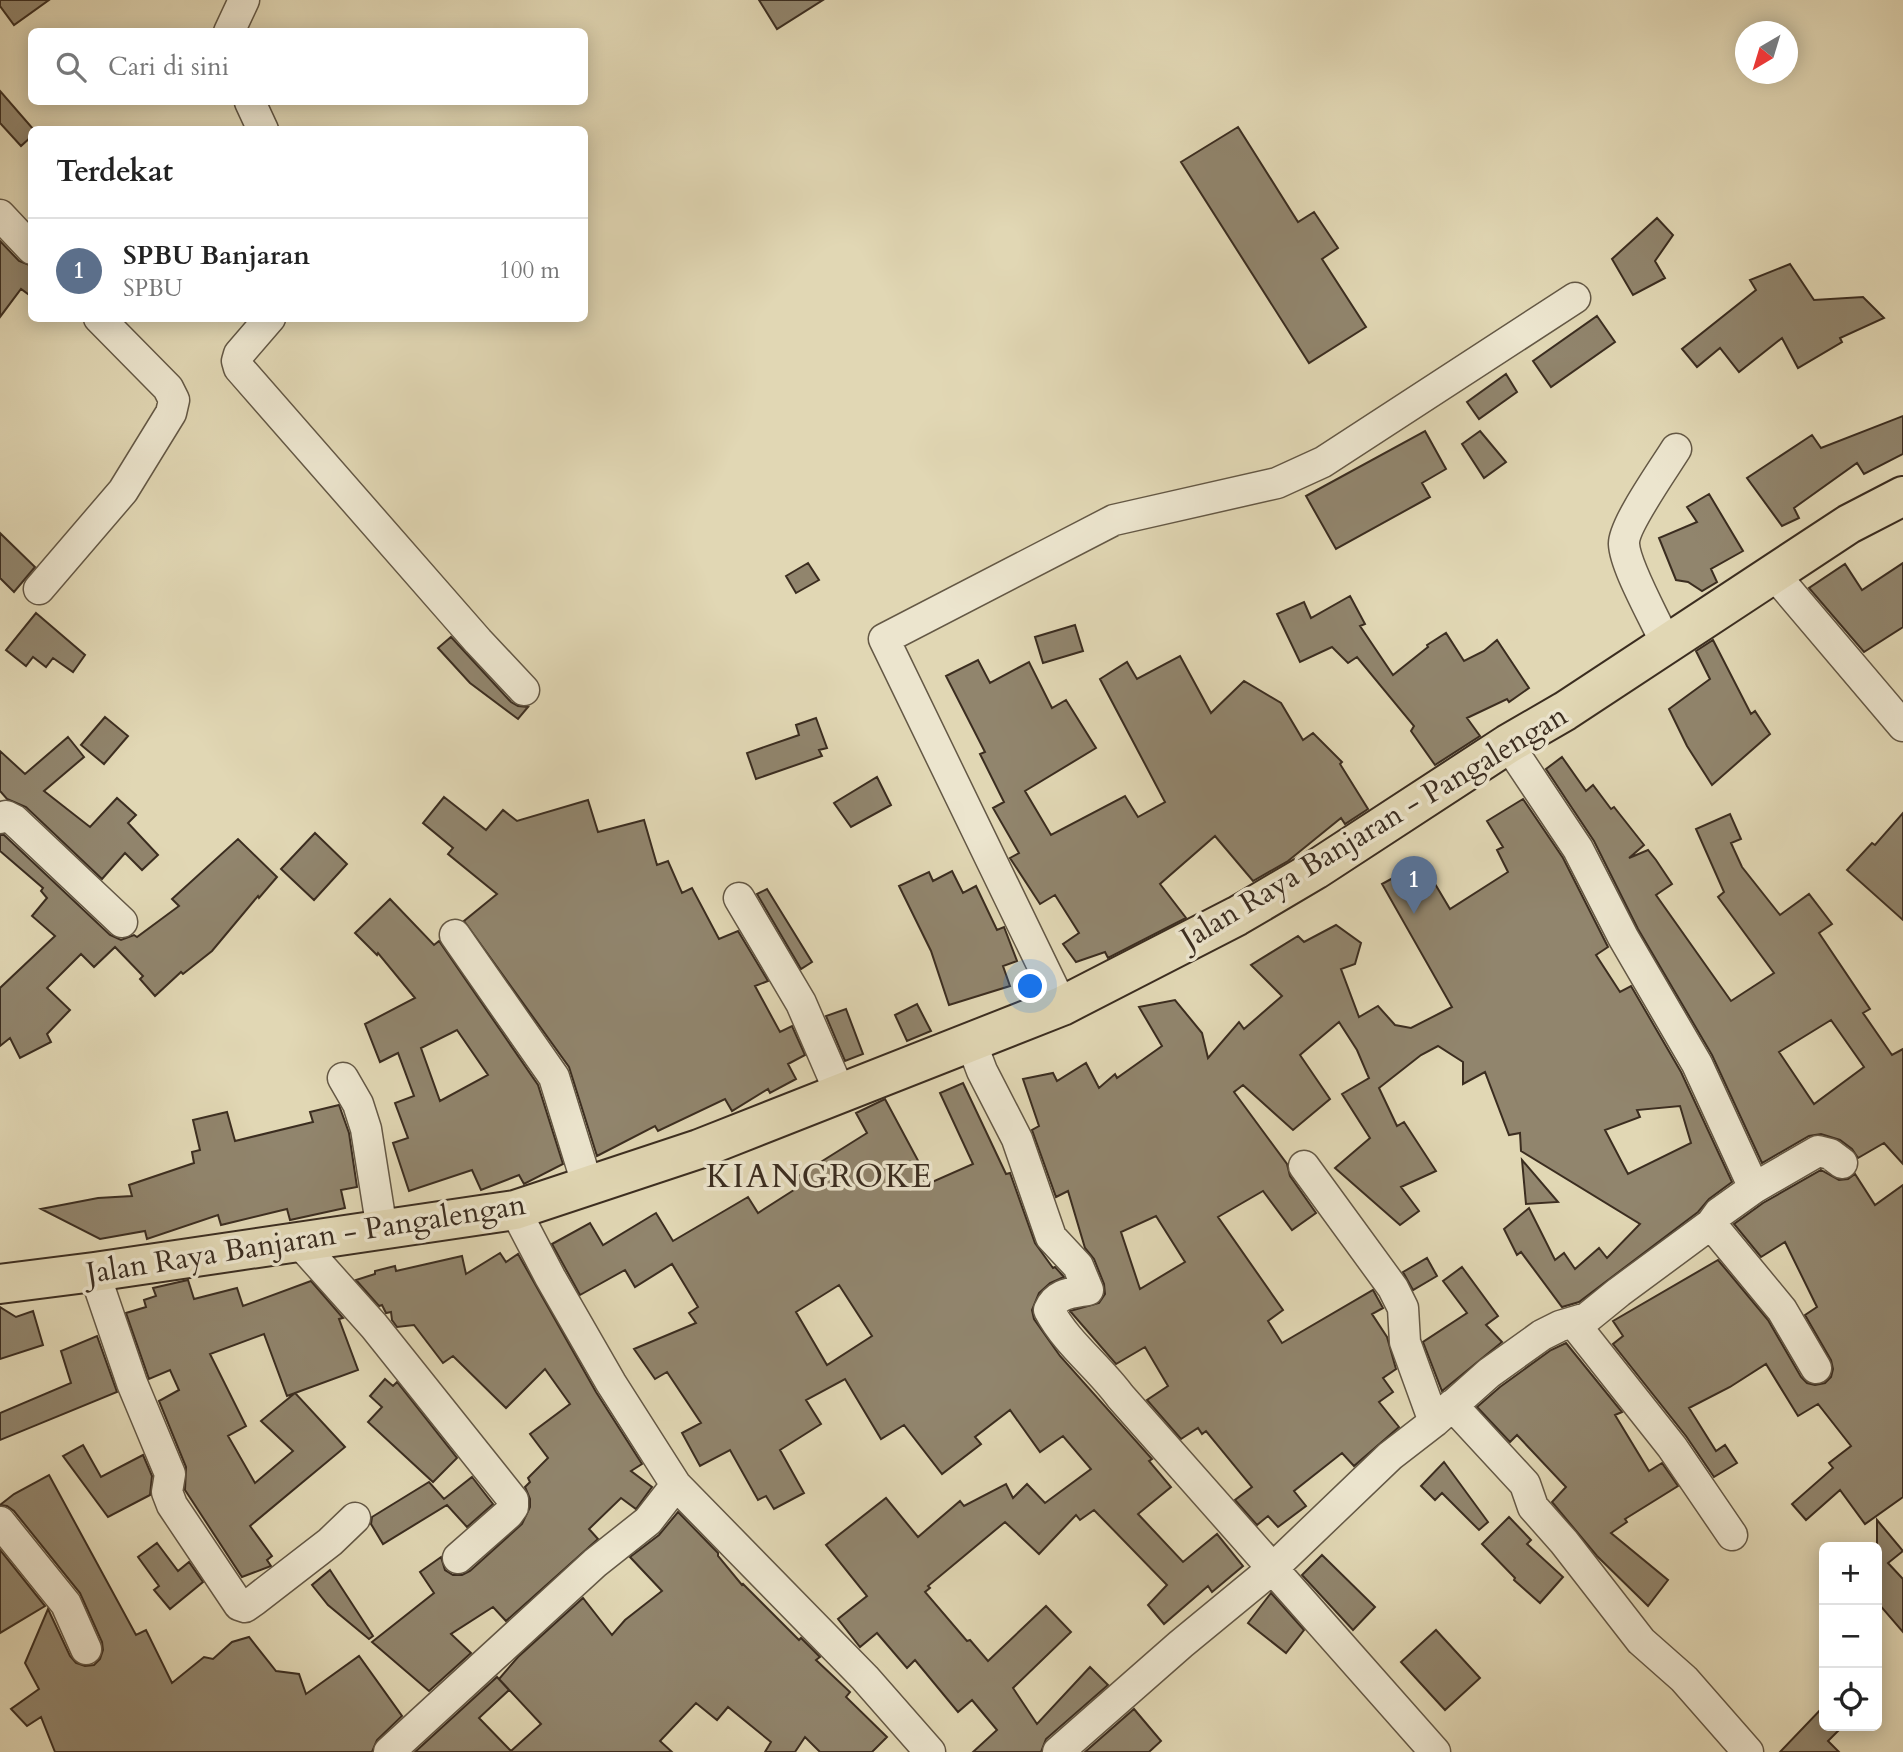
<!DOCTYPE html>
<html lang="id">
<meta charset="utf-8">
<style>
body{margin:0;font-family:Cardo,serif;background:#f6f6f6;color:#222}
.controls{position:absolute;right:21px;bottom:21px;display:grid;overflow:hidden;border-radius:10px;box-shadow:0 4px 18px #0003}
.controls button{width:63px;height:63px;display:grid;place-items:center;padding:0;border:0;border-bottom:2px solid #e0e0e0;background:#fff;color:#222;font:35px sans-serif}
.compass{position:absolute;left:1735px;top:21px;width:63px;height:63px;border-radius:50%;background:#fff;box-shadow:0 4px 18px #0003;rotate:218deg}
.you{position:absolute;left:1031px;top:987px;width:24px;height:24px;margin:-18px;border:5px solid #fff;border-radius:50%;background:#1a73e8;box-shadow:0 0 0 10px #1a73e833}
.badge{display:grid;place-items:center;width:46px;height:46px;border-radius:50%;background:#8f2418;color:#fff;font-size:23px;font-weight:700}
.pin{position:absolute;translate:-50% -58px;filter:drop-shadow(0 2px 4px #0008)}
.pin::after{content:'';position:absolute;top:37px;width:24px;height:21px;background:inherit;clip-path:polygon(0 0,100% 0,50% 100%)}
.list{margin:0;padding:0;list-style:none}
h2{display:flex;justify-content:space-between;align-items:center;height:91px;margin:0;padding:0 28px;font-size:30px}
h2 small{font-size:23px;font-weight:400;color:#767676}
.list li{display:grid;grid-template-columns:46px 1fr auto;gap:21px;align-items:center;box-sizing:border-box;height:105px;padding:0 28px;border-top:2px solid #e0e0e0}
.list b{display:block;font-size:26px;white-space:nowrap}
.list p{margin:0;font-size:23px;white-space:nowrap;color:#767676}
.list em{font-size:23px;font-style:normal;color:#767676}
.icon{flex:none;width:38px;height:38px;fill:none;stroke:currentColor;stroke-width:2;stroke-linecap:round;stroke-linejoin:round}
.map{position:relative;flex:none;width:1903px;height:1752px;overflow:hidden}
.search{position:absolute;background:#fff;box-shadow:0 4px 18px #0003;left:28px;top:28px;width:560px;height:77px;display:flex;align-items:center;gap:18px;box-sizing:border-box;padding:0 24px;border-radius:10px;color:#767676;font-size:26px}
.panel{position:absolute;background:#fff;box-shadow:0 4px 18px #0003;left:28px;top:126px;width:560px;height:196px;border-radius:10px}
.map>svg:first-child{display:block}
</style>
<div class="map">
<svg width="1903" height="1752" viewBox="0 0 1903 1752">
<rect width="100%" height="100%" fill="#e1d7b4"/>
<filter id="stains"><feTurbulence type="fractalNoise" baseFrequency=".00286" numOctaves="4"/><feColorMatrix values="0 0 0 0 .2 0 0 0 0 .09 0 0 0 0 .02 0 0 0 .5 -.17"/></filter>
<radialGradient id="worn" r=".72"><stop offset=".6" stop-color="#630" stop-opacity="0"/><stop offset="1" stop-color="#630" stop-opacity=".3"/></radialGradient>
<path fill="#91856d" stroke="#3b2d20" stroke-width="2" fill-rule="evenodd" d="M0 0H49L14 25 0 6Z
M759 0H823L777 29Z
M0 91 34 130H32V136L21 146 0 123Z
M1238 127 1298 222 1314 212 1338 248 1322 259 1366 327 1309 363 1181 162Z
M1657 218 1673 235 1655 261 1665 278 1633 295 1612 259Z
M0 241 19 261 32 266V297L21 289 0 317Z
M1790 264 1814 300 1863 297 1884 318 1840 338 1842 342 1798 368 1782 338 1739 372 1720 348 1697 367 1682 349 1756 290 1750 280Z
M1597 316 1615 342 1551 387 1533 361Z
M1506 374 1517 392 1479 419 1467 402Z
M1903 416V454L1864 474 1857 463 1794 508 1799 518 1782 526 1747 478 1812 435 1821 448Z
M1425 431 1446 469 1422 483 1430 497 1336 549 1306 496Z
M1480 431 1506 462 1484 478 1462 444Z
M1709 494 1743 551 1711 569 1717 582 1702 591 1688 582 1676 580 1659 538 1697 522 1687 507Z
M0 533 35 567 14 592 0 578Z
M808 563 819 580 796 593 786 576Z
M1903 563V627L1864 652 1809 588 1845 564 1862 590Z
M1350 596 1365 624 1360 626 1393 675 1428 647 1427 645 1446 633 1464 661 1484 651 1497 640 1529 688 1509 702 1507 699 1467 718 1480 736 1435 765 1411 731 1414 726 1357 657 1348 663 1332 647 1300 662 1277 614 1304 602 1311 618Z
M36 613 85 655 73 672 53 658 46 667 33 657 26 666 6 650Z
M1075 625 1083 651 1043 663 1035 637Z
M451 637 511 702 518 706 528 707 518 719 470 683 438 648Z
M1713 640 1751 714 1755 711 1770 734 1712 785 1687 746 1669 709 1710 679 1696 651Z
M1180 656 1211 713 1244 681 1281 703 1303 740 1313 733 1342 762 1340 764 1368 809 1345 824 1341 818 1288 861 1253 881 1215 836 1160 884 1186 918 1108 958 1105 952 1076 962 1063 944 1079 933 1055 895 1040 904 1010 858 1019 853 993 808 1004 802 980 754 985 752 946 676 978 660 990 683 1029 662 1052 708 1066 700 1096 748 1025 791 1051 835 1125 796 1138 817 1165 802 1100 679 1127 662 1137 679Z
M105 717 128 736 104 764 81 745Z
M816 718 827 748 819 750 822 756 756 779 747 753 799 735 796 725Z
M68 737 84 757 44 791 90 827 117 798 136 815 128 823 158 855 142 870 125 853 102 879 26 807 7 799 0 791V751L25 774Z
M1562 757 1586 791 1593 785 1611 809 1614 807 1644 845 1629 858 1648 850 1656 860 1672 884 1656 895 1731 1001 1774 973 1718 897 1724 892 1696 829 1730 814 1741 839 1731 843 1742 867 1780 915 1809 894 1832 924 1819 933 1870 1009 1863 1013 1892 1055 1903 1049V1164L1884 1143 1858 1158 1852 1149 1840 1140 1821 1134 1809 1136 1762 1163 1712 1055 1638 929 1594 841 1546 769ZM1831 1020 1864 1067 1814 1104 1779 1052Z
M877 777 891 805 851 827 834 803Z
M444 797 486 830 503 810 517 821 588 800 598 832 644 820 657 865 668 861 682 893 692 888 719 939 738 931 768 981 755 986 780 1032 792 1026 805 1055 788 1064 796 1079 770 1093 768 1089 732 1111 725 1099 658 1131 655 1126 597 1156 569 1067 464 921 497 894 448 854 453 848 423 823Z
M1523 799 1563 858 1608 947 1596 955 1620 992 1631 986 1681 1072 1732 1182 1709 1199 1698 1212 1579 1302 1562 1307 1521 1252 1517 1255 1504 1229 1529 1208 1555 1260 1564 1253 1575 1269 1599 1248 1607 1258 1640 1224 1521 1151 1520 1133 1509 1135 1485 1072 1463 1084V1062L1438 1046 1421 1055 1379 1088 1397 1126 1404 1122 1436 1171 1401 1187 1419 1211 1400 1225 1335 1168 1370 1138 1342 1094 1369 1078 1357 1050 1339 1022 1300 1055 1330 1099 1293 1130 1243 1085 1234 1092 1287 1164 1290 1176 1316 1213 1292 1230 1263 1191 1218 1217 1283 1310 1268 1321 1282 1343 1373 1290 1383 1308 1372 1314 1387 1337 1396 1369 1383 1378 1393 1392 1379 1402 1399 1427 1354 1466 1342 1453 1294 1491 1306 1506 1278 1527 1268 1516 1257 1525 1235 1500 1252 1487 1206 1431 1202 1434 1198 1428 1181 1439 1147 1400 1168 1386 1145 1347 1116 1364 1070 1311 1099 1303 1105 1294 1104 1284 1094 1259 1085 1248 1068 1191 1056 1197 1032 1130 1039 1126 1023 1079 1053 1073 1057 1081 1086 1063 1099 1088 1115 1074 1117 1078 1162 1046 1139 1007 1175 1000 1202 1033 1208 1058 1239 1022 1244 1029 1282 996 1251 965 1298 936 1304 942 1336 925 1361 943 1355 964 1341 969 1359 1017 1378 1006 1395 1025 1411 1028 1452 1007 1382 884 1422 862 1450 909 1508 872 1497 850 1503 847 1487 821ZM1680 1106 1691 1143 1628 1174 1605 1130 1640 1117 1637 1110ZM1156 1216 1185 1262 1140 1289 1121 1232Z
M1903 813V920L1847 870 1872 843 1875 845Z
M315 833 347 864 314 900 281 869Z
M0 835H4L110 935 121 940 134 935 137 937 179 906 172 899 238 839 277 877 259 898 258 896 212 951 183 974 181 972 155 996 140 979 143 976 115 947 94 967 81 954 47 988 70 1010 47 1034 51 1042 20 1058 10 1038 0 1046V988L55 936 32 916 47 898 41 891 43 888 0 851Z
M952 871 963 893 976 886 997 930 1004 927 1017 961 1003 966 1010 986 949 1005 931 951 899 886 929 872 933 881Z
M767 889 812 962 801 969 757 894Z
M390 899 434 945 439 941 538 1085 563 1164 524 1184 519 1175 481 1190 472 1170 409 1191 393 1143 408 1138 395 1103 414 1096 398 1053 380 1062 365 1024 415 998 378 953 377 955 355 933ZM457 1030 488 1075 440 1101 421 1048Z
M917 1004 931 1031 907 1041 895 1015Z
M846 1009 863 1054 845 1061 826 1016Z
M963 1083 1006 1174 1010 1173 1035 1243 1053 1268 1055 1267 1064 1277 1050 1283 1039 1293 1032 1310 1034 1319 1060 1356 1152 1459 1149 1461 1171 1487 1138 1514 1183 1562 1217 1534 1243 1566 1212 1592 1208 1586 1164 1624 1148 1605 1167 1585 1094 1510 1080 1520 1076 1515 1039 1554 1005 1522 928 1586 930 1588 925 1592 967 1641 970 1640 988 1661 1046 1606 1071 1632 1013 1688 1037 1724 1090 1667 1108 1685 1046 1739 1041 1752H973L997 1730 972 1700 958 1712 915 1660 907 1668 877 1633 860 1647 838 1619 867 1596 826 1545 886 1498 918 1537 960 1501 964 1506 1006 1484 1013 1498 1027 1484 1045 1503 1091 1469 1063 1436 1040 1452 1010 1410 975 1437 981 1444 942 1474 904 1425 881 1439 845 1379 806 1400 821 1424 780 1450 804 1493 774 1509 766 1496 758 1500 730 1450 700 1466 682 1433 701 1423 667 1372 655 1379 634 1349 696 1323 689 1313 698 1307 672 1264 635 1287 625 1270 580 1295 552 1244 590 1223 603 1245 656 1213 673 1241 748 1197 758 1213 797 1188 792 1180 867 1133 856 1113 885 1099 930 1183 973 1164 940 1093ZM839 1285 872 1336 827 1365 796 1312Z
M339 1105 349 1133 357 1187 341 1190 345 1208 290 1220 287 1209 221 1225 218 1215 147 1239 145 1231 100 1239 41 1209 98 1198 132 1196 129 1185 194 1163 192 1152 200 1150 193 1120 227 1112 235 1141 313 1122 310 1112Z
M1522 1160 1558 1202 1526 1204Z
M1821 1170 1839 1180 1848 1179 1855 1174 1875 1205 1903 1185V1497L1865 1524 1840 1490 1806 1520 1792 1504 1833 1468 1829 1463 1851 1446 1818 1404 1798 1416 1766 1364 1730 1387 1689 1408 1716 1451 1725 1445 1737 1463 1714 1477 1686 1436 1613 1344 1623 1336 1613 1321 1718 1260 1768 1320 1801 1377 1807 1383 1815 1385 1825 1383 1831 1377 1833 1369 1831 1360 1805 1315 1817 1307 1785 1242 1761 1257 1734 1224 1763 1203Z
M500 1253 506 1262 518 1254 596 1392 642 1464 631 1471 652 1487 636 1509 621 1498 589 1529 598 1539 506 1621 493 1607 451 1634 471 1653 429 1691 372 1642 434 1593 420 1572 441 1557 445 1570 453 1575H462L470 1571 522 1524 530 1507V1499L525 1487 530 1482 528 1478 548 1458 530 1434 570 1404 545 1369 506 1408 453 1356 443 1363 414 1325 397 1327 392 1320 391 1312 386 1313 382 1305 379 1306 356 1280 375 1274V1271L395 1266 396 1271 462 1256 466 1274Z
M1427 1258 1437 1276 1413 1290 1403 1272Z
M1462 1267 1498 1316 1486 1325 1502 1342 1442 1391 1423 1342 1467 1313 1443 1281Z
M188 1280 194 1299 237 1288 243 1306 311 1281 343 1318 339 1319 358 1370 295 1393 345 1447 250 1526 272 1556 267 1560 271 1566 242 1577 185 1490 186 1467 159 1401 179 1390 170 1370 149 1379 126 1313 146 1307 144 1300 156 1296 153 1288ZM264 1334 287 1396 295 1393 261 1421 293 1451 255 1483 228 1436 246 1426 210 1354Z
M0 1307 16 1317 33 1311 43 1345 0 1359Z
M97 1336 117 1392 0 1440V1413L71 1383 61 1351Z
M1566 1343 1622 1412 1615 1415 1649 1471 1662 1463 1678 1486 1625 1519 1627 1522 1611 1533 1668 1580 1648 1606 1597 1556 1552 1502 1566 1487 1517 1435 1510 1442 1477 1407 1500 1387 1551 1350Z
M385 1379 393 1386 397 1382 457 1458 433 1482 368 1422 382 1407 370 1396Z
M83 1445 101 1477 143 1455 152 1476 150 1495 108 1517 63 1456Z
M1444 1462 1488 1522 1479 1530 1442 1493 1435 1500 1421 1486Z
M49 1475 136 1635 146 1630 172 1683 204 1657 213 1659 232 1642 249 1637 276 1671 299 1674 306 1694 359 1656 402 1716 377 1740 372 1752H55L41 1717 27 1726 11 1709 39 1689 25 1663 48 1609 70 1656 76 1663 85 1666 94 1665 100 1659 103 1650 102 1642 80 1593 14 1511 7 1506 0 1505 14 1494Z
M472 1477 493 1504 467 1527 447 1505 383 1544 371 1524 372 1517 429 1482 444 1499Z
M678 1512 718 1553V1556L742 1585 743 1584 799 1640 801 1638 820 1657 816 1660 850 1692 846 1697 887 1737 872 1752H820L805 1737 795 1752H765L771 1742 728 1707 717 1720 696 1703 660 1741 672 1752H415L497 1677 509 1690 479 1718 511 1751 541 1724 499 1679 518 1657 583 1598 612 1635 625 1620 662 1591 630 1557 659 1535Z
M1509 1517 1531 1540 1527 1544 1563 1577 1540 1603 1514 1580 1515 1578 1482 1544Z
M1877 1520 1903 1551 1888 1563 1903 1579V1632L1877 1602Z
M157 1543 178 1571 189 1562 203 1582 170 1609 154 1590 159 1586 138 1557Z
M0 1550 45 1606 0 1633Z
M1322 1555 1375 1607 1353 1630 1302 1575Z
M330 1570 373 1636 369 1639 328 1605 312 1585Z
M1271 1593 1304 1630 1286 1653 1248 1623Z
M1436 1630 1480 1678 1445 1710 1401 1662Z
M1824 1706V1726H1843L1828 1741 1839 1752H1780Z
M1134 1709 1161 1741 1149 1752H1085Z"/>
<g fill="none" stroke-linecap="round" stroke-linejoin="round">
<defs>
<path id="minor" d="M229 32 244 0
M250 102 263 130
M0 215 32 249
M270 318 239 354 237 361 239 368 478 641 524 690
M1774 574 1903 726
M39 589 123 491 171 413 174 400 168 388 99 318
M1666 644C1656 620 1625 567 1624 544 1623 526 1665 467 1676 449
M1508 744 1578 849 1623 937 1697 1064 1754 1188 1818 1151 1830 1154 1842 1163
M0 818 6 816 14 820 122 922
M739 898 801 1003 840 1093
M455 935 554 1077 588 1187
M1062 1006 884 639 1114 520 1277 483 1323 462 1575 298
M971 1042 982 1071 1017 1139 1051 1237 1078 1266 1088 1290C1071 1293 1056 1293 1049 1310 1067 1344 1098 1366 1120 1396L1435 1752
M343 1078 358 1104 366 1129 382 1230
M1304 1166 1393 1288 1403 1308 1405 1342 1434 1422
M515 1210 550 1277 611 1383 676 1485 865 1678 930 1752
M1711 1224 1782 1310 1816 1368
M298 1241 374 1326 513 1500V1507L508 1514 458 1558
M94 1272 132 1383 170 1474 167 1492 172 1505 239 1605 245 1607 255 1600 330 1542 355 1518
M1573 1322 1672 1447 1732 1535
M1452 1405 1525 1484 1533 1507 1564 1542 1641 1641 1684 1679 1748 1752
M0 1522 66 1604 86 1649
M389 1752 595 1563 648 1521 676 1485
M1058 1752 1181 1644 1272 1569 1390 1456 1434 1422 1489 1373 1542 1335 1560 1326 1587 1318 1619 1292 1711 1224 1719 1213 1754 1188"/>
<path id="major" d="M0 1284 94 1272 515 1210 699 1149 1062 1006 1237 916 1315 870 1508 744 1565 711 1849 524 1903 496"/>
</defs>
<use href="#minor" stroke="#645845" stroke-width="33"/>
<use href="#major" stroke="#3b2d20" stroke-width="42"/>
<use href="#minor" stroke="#ece5ce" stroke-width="30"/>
<use href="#major" stroke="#e1d7b4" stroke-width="38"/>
</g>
<g text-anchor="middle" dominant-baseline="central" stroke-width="7" stroke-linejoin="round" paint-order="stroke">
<g font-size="30" fill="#3b2d20" stroke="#ece5ce">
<text transform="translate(1374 827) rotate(-31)">Jalan Raya Banjaran - Pangalengan</text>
<text transform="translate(306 1239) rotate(-9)">Jalan Raya Banjaran - Pangalengan</text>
</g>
<g font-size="33" letter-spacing="2" fill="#3b2d20" stroke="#ece5ce">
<text x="820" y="1176">KIANGROKE</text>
</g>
</g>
<rect width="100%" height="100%" filter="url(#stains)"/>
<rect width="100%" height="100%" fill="url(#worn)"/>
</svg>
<div class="controls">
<button>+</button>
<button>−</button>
<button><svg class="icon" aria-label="locate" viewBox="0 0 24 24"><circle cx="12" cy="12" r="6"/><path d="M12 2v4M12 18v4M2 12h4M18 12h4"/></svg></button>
</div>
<svg class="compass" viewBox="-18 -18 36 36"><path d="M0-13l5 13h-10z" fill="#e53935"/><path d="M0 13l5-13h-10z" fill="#767676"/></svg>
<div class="you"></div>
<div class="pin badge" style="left:1414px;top:914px;background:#5c6f8a">1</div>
<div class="search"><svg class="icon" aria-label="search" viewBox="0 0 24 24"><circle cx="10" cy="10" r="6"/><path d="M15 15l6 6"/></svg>Cari di sini</div>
<section class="panel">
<h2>Terdekat<small></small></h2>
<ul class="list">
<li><span class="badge" style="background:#5c6f8a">1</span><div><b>SPBU Banjaran</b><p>SPBU</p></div><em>100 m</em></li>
</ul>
</section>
</div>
